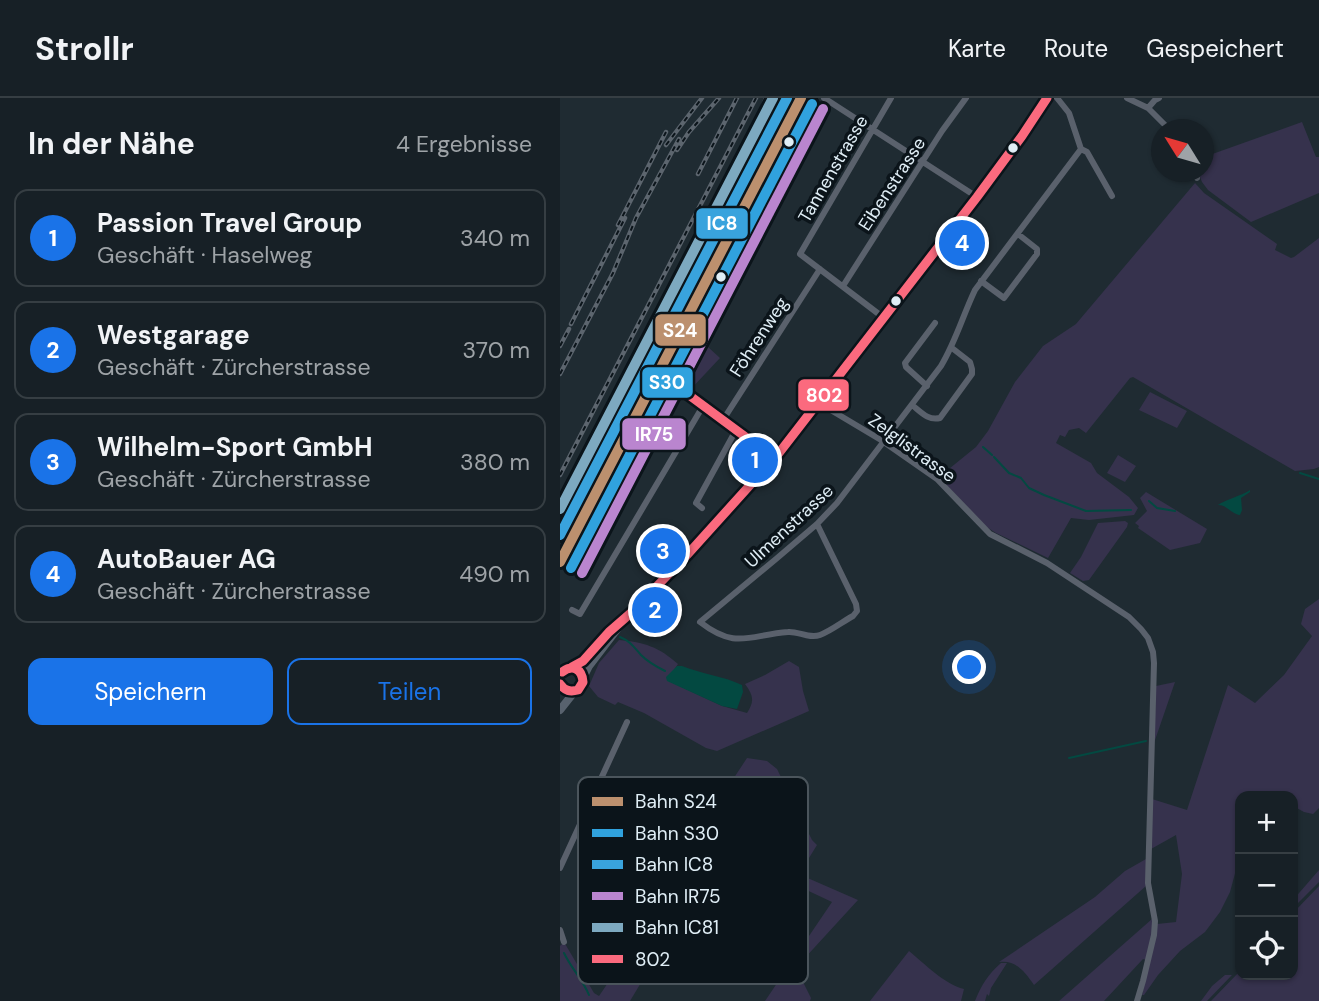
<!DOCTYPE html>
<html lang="de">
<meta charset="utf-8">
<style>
body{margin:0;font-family:"DM Sans",sans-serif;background:#242d32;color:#f1f3f6}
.controls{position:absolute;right:21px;bottom:21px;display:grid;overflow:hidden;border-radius:14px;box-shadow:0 2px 5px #0004}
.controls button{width:63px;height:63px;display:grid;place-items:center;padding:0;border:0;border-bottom:2px solid #363e43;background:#172026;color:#f1f3f6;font:35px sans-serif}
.compass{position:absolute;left:591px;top:21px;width:63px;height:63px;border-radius:50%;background:#172026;box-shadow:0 2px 5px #0004;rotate:307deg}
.you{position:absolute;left:410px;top:570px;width:24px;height:24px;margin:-18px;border:5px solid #fff;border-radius:50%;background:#1a73e8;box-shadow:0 0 0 10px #1a73e833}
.badge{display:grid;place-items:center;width:46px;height:46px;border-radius:50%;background:#1a73e8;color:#fff;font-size:23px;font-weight:700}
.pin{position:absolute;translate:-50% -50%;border:4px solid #fff;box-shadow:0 2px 7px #0006}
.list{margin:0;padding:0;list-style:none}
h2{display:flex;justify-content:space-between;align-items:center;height:91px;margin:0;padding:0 28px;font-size:30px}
h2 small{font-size:23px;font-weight:400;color:#9ea3a7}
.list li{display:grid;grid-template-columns:46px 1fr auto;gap:21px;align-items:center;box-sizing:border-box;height:98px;margin:0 14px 14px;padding:0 14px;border:2px solid #363e43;border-radius:14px}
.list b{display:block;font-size:26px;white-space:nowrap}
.list p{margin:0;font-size:23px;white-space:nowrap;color:#9ea3a7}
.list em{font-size:23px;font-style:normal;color:#9ea3a7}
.actions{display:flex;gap:14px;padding:21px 28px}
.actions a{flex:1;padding:16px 0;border:2px solid #1a73e8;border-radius:14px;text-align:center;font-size:24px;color:#1a73e8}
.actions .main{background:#1a73e8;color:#fff}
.icon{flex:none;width:38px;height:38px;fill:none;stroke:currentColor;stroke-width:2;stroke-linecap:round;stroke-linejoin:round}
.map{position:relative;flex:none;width:759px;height:903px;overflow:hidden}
header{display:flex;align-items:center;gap:42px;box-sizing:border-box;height:98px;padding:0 35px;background:#172026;border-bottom:2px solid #363e43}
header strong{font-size:33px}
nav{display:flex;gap:38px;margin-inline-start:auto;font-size:24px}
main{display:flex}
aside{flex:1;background:#172026}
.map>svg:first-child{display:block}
</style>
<header>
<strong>Strollr</strong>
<nav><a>Karte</a><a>Route</a><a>Gespeichert</a></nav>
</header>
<main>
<aside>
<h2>In der Nähe<small>4 Ergebnisse</small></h2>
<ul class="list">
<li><span class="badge">1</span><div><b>Passion Travel Group</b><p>Geschäft · Haselweg</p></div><em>340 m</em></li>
<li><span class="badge">2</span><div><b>Westgarage</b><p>Geschäft · Zürcherstrasse</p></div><em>370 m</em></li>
<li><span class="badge">3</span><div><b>Wilhelm-Sport GmbH</b><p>Geschäft · Zürcherstrasse</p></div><em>380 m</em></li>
<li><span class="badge">4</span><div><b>AutoBauer AG</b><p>Geschäft · Zürcherstrasse</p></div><em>490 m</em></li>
</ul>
<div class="actions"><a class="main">Speichern</a><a>Teilen</a></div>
</aside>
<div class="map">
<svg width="759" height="903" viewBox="0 0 759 903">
<rect width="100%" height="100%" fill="#1f2b32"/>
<path fill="#36324d" d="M212 0H229L91 265 81 257Z
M742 24 756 59H759V95L691 124 648 92 642 84 638 74H643L644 59Z
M635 85 644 95 717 146 715 152 731 160 734 159 759 140V369L754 371 735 373 573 279 570 280 526 335 519 330 509 332 505 339 500 337 496 345 531 365 537 375 569 399 578 410 574 417 529 422 511 420 488 460 436 435 425 428 379 379 416 349 428 333 455 284 483 248 516 226Z
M136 238 160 260 130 292 117 281 116 277Z
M590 294 627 313 617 330 579 312Z
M558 357 576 368 565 384 547 375Z
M586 394 647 431 640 445 610 452 578 430 579 428 575 425 587 413 580 400Z
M565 423 568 425 567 429 529 482 523 483 510 475 521 459 538 425Z
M759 501V710L753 716 744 714 733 708V698H680V757L670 794 660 814 645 834 620 853 598 877 584 897H582L597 826 616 824 622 776 616 737 591 751 592 701 627 712 668 587 695 605 724 577 752 538 741 526 745 511Z
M59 542C84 544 99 549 118 566L108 581 113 585 162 608 187 615C195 603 193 597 185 586L205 577 229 563 239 569 243 593 249 613 157 653 146 650 84 615 58 604 55 607 38 599 29 588 39 565Z
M615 584 594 645 596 588Z
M187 660 207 663 217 671 252 742 257 747 225 799 210 820 153 765 142 743 137 736Z
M586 761V788L474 887C464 873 456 862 439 864L535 799 565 773Z
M759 772V784L733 810V802Z
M243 778 298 802 243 862 238 874 251 900 250 903H205L272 804 238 788Z
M759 788V903H651L680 873V877H733V815Z
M592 821V837L586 862 583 861 544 903H499Z
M4 844 34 895 39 898 69 854 91 868 70 903H0V848Z
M349 853C365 866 384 886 404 891L401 903H310Z
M441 865H447L431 890 429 898 427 896 425 903H415C421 888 428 876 441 865Z
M665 877H672L647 903H641L652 888Z"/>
<path fill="#034941" d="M690 392V394L681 400 682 412 680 417C671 416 666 406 658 407 664 402 681 398 690 392Z
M117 568H122C142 576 163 578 182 587L183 594 177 611 162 608 107 583 106 579Z"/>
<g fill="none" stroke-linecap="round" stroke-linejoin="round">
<path stroke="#034941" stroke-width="2" d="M423 349 432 357
M434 359 449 375 461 380 469 390 484 397 526 413 571 412
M740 375 759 381
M589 403 597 410 615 413
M60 539C70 543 74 549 81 557 87 563 97 569 105 573
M509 660 586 643
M212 812 223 788 229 757 237 739 228 729V718L223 707 220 687
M4 855C11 870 23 882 29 897"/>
<path stroke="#5a616c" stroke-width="6" d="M264 0 417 99
M497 0 509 15 521 51 527 54 552 98
M567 0 588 10 610 32
M588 10 595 2 599 0
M635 74 637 80
M421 183 444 200 477 156V151L458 136
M283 188 382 33 406 0
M324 220 240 156 331 0
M367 288 346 269 345 265 375 225
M259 305 321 342 377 381 430 436 487 465 569 519 581 531 588 540 593 554 594 565 588 785 595 823 594 837 583 883 577 903
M352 307C361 314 368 323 380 320L412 276V271L410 264 392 250
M163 322 260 171
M214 360 114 286 111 279 251 0
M142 410 136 405 176 332
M257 426 296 506 297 513 293 518C282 524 271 533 260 537 249 541 238 533 228 534 189 537 176 552 140 524L216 461 257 426 277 405 381 268C396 243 403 217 415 192L521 51
M12 512 20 516 143 308
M0 770 67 624
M0 832 4 844"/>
<path stroke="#58626e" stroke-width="8" d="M12 569 23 563 49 534 72 514 127 457 219 355 259 305 417 99 462 38 487 0
M0 577 4 572 12 569 21 574C25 582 23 589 15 593H7L0 586
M23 580 29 568 58 530
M0 612 15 593"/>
<defs>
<path id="rail" d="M106 47 142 0
M117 52 129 34 159 0
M138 76 177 0
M58 127 106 34
M11 226 65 120
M0 248 9 231
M0 276 53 175 76 120 119 41
M0 377 196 0
M0 403 194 31 206 0"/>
</defs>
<use href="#rail" stroke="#5c656e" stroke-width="4.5"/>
<use href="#rail" stroke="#0b141a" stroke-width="2" stroke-dasharray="5" stroke-linecap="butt"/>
<defs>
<path id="bus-1" d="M114 286 111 281 112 276 251 0
M114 286 214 360
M12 569 23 563 49 534 72 514 127 457 219 355 417 99 462 38 487 0
M0 586C5 593 10 594 18 592L23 584C22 571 13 566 2 574"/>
</defs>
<use href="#bus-1" stroke="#0b141a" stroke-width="14"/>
<use href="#bus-1" stroke="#fb6a7e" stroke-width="9"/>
<defs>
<path id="rail-1" d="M0 464 241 0"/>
<path id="rail-2" d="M11 470 252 6"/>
<path id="rail-3" d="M0 437 227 0"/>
<path id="rail-4" d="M22 475 263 11"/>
<path id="rail-5" d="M0 411 213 0"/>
</defs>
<use href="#rail-1" stroke="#0b141a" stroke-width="16"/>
<use href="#rail-2" stroke="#0b141a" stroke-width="16"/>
<use href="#rail-3" stroke="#0b141a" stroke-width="16"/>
<use href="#rail-4" stroke="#0b141a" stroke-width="16"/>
<use href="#rail-5" stroke="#0b141a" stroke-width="16"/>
<use href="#rail-1" stroke="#bc906e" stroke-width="10"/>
<use href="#rail-2" stroke="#30a2de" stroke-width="10"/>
<use href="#rail-3" stroke="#39a3dd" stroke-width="10"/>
<use href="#rail-4" stroke="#ba85cf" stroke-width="10"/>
<use href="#rail-5" stroke="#7da9c0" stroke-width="10"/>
</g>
<g fill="#e0eef6" stroke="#0b141a" stroke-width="2.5">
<circle cx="229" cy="44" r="6"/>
<circle cx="453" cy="50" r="6"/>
<circle cx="161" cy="179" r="6"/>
<circle cx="336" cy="203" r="6"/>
</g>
<g text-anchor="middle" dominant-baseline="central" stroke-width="7" stroke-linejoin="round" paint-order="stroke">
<g font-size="18" fill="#e0eef6" stroke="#0b141a">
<text transform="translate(273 71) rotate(-60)">Tannenstrasse</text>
<text transform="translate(332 86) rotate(-57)">Eibenstrasse</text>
<text transform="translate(199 239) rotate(-57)">Föhrenweg</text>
<text transform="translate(352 350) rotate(36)">Zelglistrasse</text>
<text transform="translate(229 428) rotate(-43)">Ulmenstrasse</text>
</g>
</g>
<rect x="18" y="679" width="230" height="207" rx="10" fill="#0b141a" stroke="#4b555c" stroke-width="2"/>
<rect x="32" y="699" width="31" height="9" fill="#bc906e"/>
<rect x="32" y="731" width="31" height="8" fill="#30a2de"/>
<rect x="32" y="762" width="31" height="9" fill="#39a3dd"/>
<rect x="32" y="794" width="31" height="8" fill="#ba85cf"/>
<rect x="32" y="825" width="31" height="9" fill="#7da9c0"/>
<rect x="32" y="857" width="31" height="8" fill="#fb6a7e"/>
<g font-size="19" fill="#e0eef6">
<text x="75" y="710">Bahn S24</text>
<text x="75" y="742">Bahn S30</text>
<text x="75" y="773">Bahn IC8</text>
<text x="75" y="805">Bahn IR75</text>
<text x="75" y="836">Bahn IC81</text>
<text x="75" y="868">802</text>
</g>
<g stroke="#0b141a" stroke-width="2.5">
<rect x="135" y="109" width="54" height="33" rx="7" fill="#39a3dd"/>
<rect x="94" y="215" width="53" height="34" rx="7" fill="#bc906e"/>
<rect x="81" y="268" width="53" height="33" rx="7" fill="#30a2de"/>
<rect x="237" y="280" width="53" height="34" rx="7" fill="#fb6a7e"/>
<rect x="61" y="319" width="66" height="34" rx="7" fill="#ba85cf"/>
</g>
<g font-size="19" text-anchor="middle" font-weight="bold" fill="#fff">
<text x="162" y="132">IC8</text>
<text x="120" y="239">S24</text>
<text x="107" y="291">S30</text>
<text x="264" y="304">802</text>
<text x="94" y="343">IR75</text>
</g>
</svg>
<div class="controls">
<button>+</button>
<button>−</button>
<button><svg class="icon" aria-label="locate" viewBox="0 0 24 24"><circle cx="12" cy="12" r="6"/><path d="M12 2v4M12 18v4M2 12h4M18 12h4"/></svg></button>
</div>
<svg class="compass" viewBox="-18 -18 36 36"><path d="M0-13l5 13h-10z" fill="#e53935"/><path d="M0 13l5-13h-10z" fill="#9ea3a7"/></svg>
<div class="you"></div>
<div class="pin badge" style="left:195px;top:362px">1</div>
<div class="pin badge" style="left:95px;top:512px">2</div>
<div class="pin badge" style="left:103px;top:453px">3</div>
<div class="pin badge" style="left:402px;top:145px">4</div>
</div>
</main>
